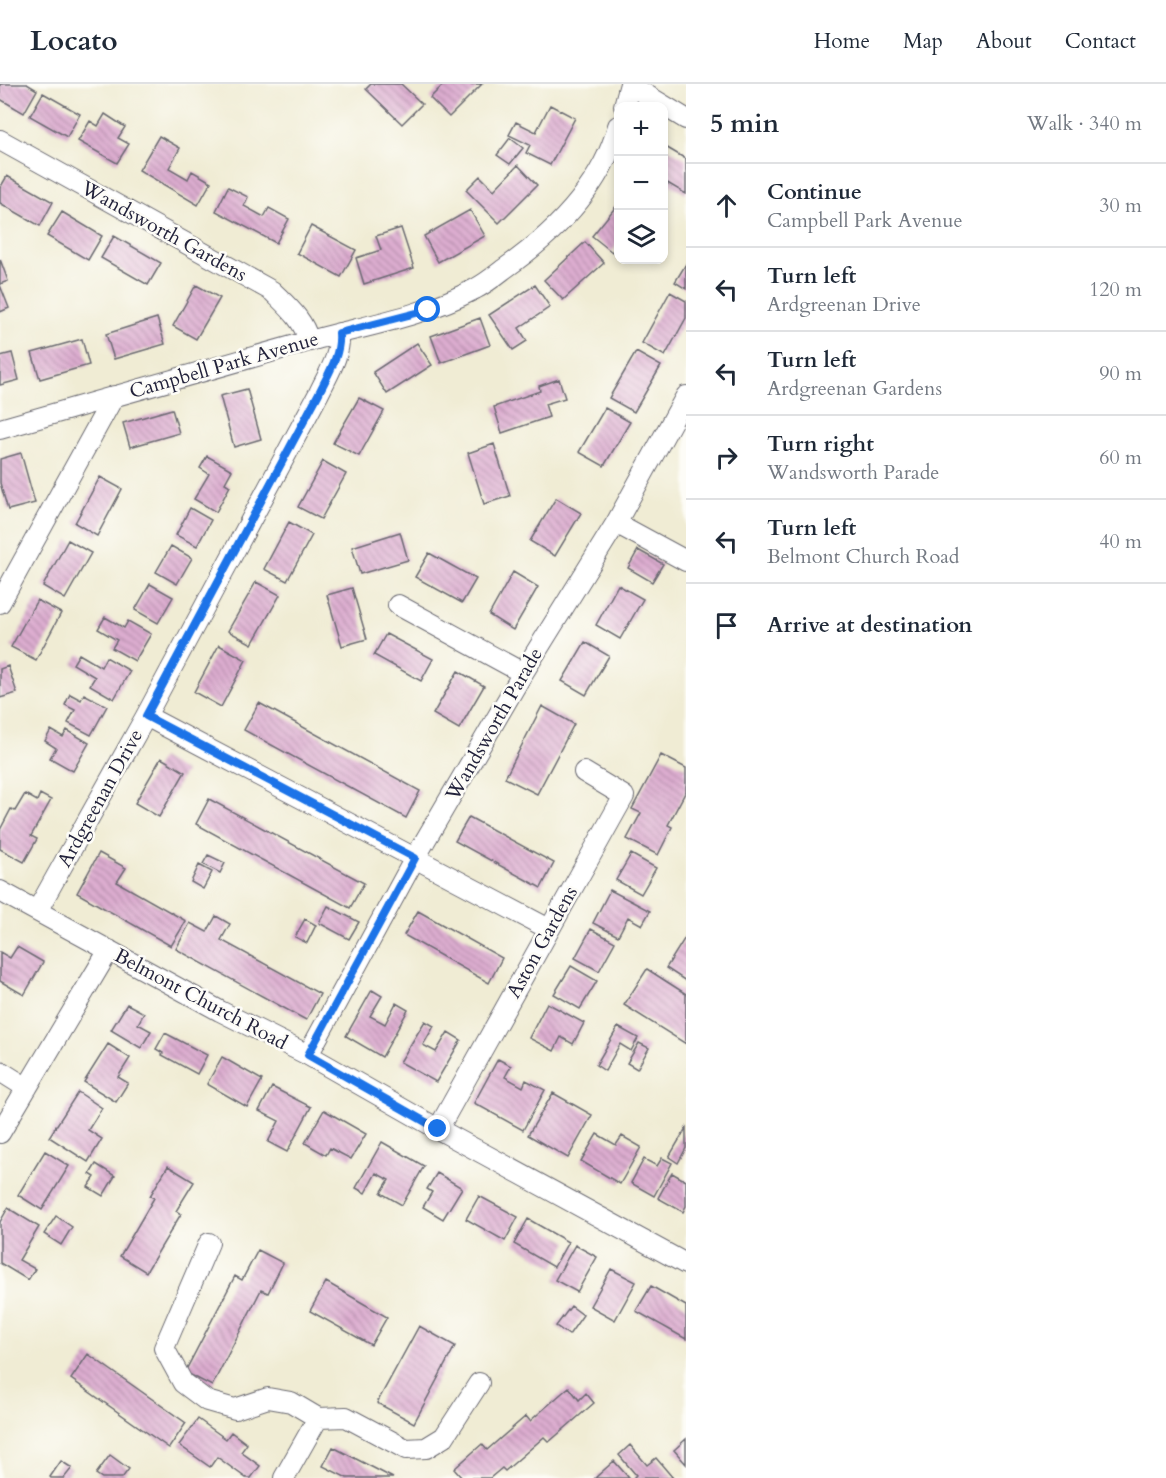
<!DOCTYPE html>
<meta charset="utf-8">
<style>
body{margin:0;font-family:Cardo,serif;background:#f2f2f3;color:#1f2937}
.controls{position:absolute;right:18px;top:18px;display:grid;overflow:hidden;border-radius:12px;box-shadow:0 3px 9px #0003}
.controls button{width:54px;height:54px;display:grid;place-items:center;padding:0;border:0;border-bottom:2px solid #e0e1e3;background:#fff;color:#1f2937;font:30px sans-serif}
.stop{position:absolute;width:18px;height:18px;margin:-14px;border:4px solid #1a73e8;border-radius:50%;background:#fff}
.stop.end{background:#1a73e8;border-color:#fff;box-shadow:0 2px 6px #0008}
.list{margin:0;padding:0;list-style:none}
h2{display:flex;justify-content:space-between;align-items:center;height:78px;margin:0;padding:0 24px;font-size:26px}
h2 small{font-size:20px;font-weight:400;color:#747a83}
.list li{display:grid;grid-template-columns:39px 1fr auto;gap:18px;align-items:center;box-sizing:border-box;height:84px;padding:0 24px;border-top:2px solid #e0e1e3}
.list b{display:block;font-size:22px;white-space:nowrap}
.list p{margin:0;font-size:20px;white-space:nowrap;color:#747a83}
.list em{font-size:20px;font-style:normal;color:#747a83}
.icon{flex:none;width:33px;height:33px;fill:none;stroke:currentColor;stroke-width:2;stroke-linecap:round;stroke-linejoin:round}
.map{position:relative;flex:none;width:686px;height:1394px;overflow:hidden}
header{display:flex;align-items:center;gap:36px;box-sizing:border-box;height:84px;padding:0 30px;background:#fff;border-bottom:2px solid #e0e1e3}
header strong{font-size:28px}
nav{display:flex;gap:33px;margin-inline-start:auto;font-size:21px}
main{display:flex}
aside{flex:1;background:#fff}
.map>svg:first-child{display:block}
</style>
<header>
<strong>Locato</strong>
<nav><a>Home</a><a>Map</a><a>About</a><a>Contact</a></nav>
</header>
<main>
<div class="map">
<svg width="686" height="1394" viewBox="0 0 686 1394">
<defs>
<pattern id="building-back-hatch" width="6" height="6" patternUnits="userSpaceOnUse" patternTransform="scale(1.5)"><rect width="6" height="6" fill="#ddadd0"/><path d="M-1 5l2 2M0 0l6 6M5-1l2 2" fill="none" stroke="#b38caa"/></pattern>
</defs>
<rect width="100%" height="100%" fill="#fdfcf7"/>
<filter id="ink" filterUnits="userSpaceOnUse"><feTurbulence type="fractalNoise" baseFrequency=".0167" numOctaves="2"/><feDisplacementMap in="SourceGraphic" scale="12" xChannelSelector="R" yChannelSelector="G"/><feConvolveMatrix kernelMatrix="1 2 1 2 8 2 1 2 1" color-interpolation-filters="sRGB"/></filter>
<filter id="wash" filterUnits="userSpaceOnUse"><feTurbulence type="fractalNoise" baseFrequency=".008" numOctaves="4" result="noise"/><feDisplacementMap in="SourceGraphic" scale="24" xChannelSelector="R" yChannelSelector="G"/><feGaussianBlur stdDeviation="1.35" result="paint"/><feColorMatrix in="noise" values="0 0 0 0 0 0 0 0 0 0 0 0 0 0 0 0 0 1.4 0 .05"/><feComposite in="paint" operator="in"/></filter>
<g filter="url(#wash)">
<rect width="100%" height="100%" fill="#f0ecd4"/>
<g id="blocks">
<path fill="url(#building-back-hatch)" d="M0 0H27L37 6 24 29 0 15Z
M371 0H401L422 20 402 40 366 5Z
M444 0H482L449 33 430 14Z
M43 9 80 30 67 53 30 32Z
M550 21 575 34 550 81 526 69 530 61 509 51 516 38 536 48Z
M105 30 125 43 118 54 129 60 117 79 78 57 90 37 98 42Z
M159 52 180 64 169 84 188 95 192 87 211 98 198 121 139 86Z
M510 54 523 64 510 80 497 71Z
M664 62 686 75V110L664 97Z
M518 81 537 101 499 139 466 106 480 92 494 106Z
M7 92 53 118 40 142 0 119V104Z
M228 103 248 113 244 122 264 133 269 124 289 135 276 159 216 127Z
M618 120V159L612 168 592 152Z
M470 126 485 152 438 178 424 152Z
M62 128 102 152 88 176 47 152Z
M311 142 356 166 341 193 297 169Z
M401 144 414 184 364 200 356 174 381 166 376 152Z
M114 152 161 179 148 201 101 174Z
M585 158 604 179 563 216 544 196Z
M0 175 8 197 0 200Z
M686 180V205L675 198Z
M0 201 9 224 0 228Z
M196 201 220 214 196 255 173 242Z
M535 201 550 223 519 244 527 257 513 266 489 231Z
M670 208 686 217V234L665 272 642 259Z
M157 234 165 260 114 275 106 250Z
M480 234 490 261 441 279 431 252Z
M82 255 89 281 40 295 32 269Z
M417 259 432 281 387 310 373 288Z
M636 268 661 282 634 328 609 314Z
M12 269 19 296 0 301V272Z
M559 295 565 314 545 320 549 333 502 349 494 323 540 307 539 302Z
M247 305 261 355 234 363 220 312Z
M359 314 384 327 359 372 333 359Z
M605 324 630 338 604 382 579 368Z
M172 325 179 349 130 363 123 339Z
M494 360 510 412 484 420 468 369Z
M21 369 35 419 8 426 0 399V375Z
M207 372 232 386 225 399 230 402 216 428 194 415 209 390 200 384Z
M323 377 346 390 321 435 298 423Z
M100 393 122 405 97 452 75 439Z
M556 414 581 429 555 472 530 457Z
M190 424 211 436 197 462 176 451Z
M289 438 312 451 287 497 264 485Z
M400 448 408 476 360 490 352 463Z
M68 456 91 469 65 515 43 502Z
M171 462 192 474 177 500 156 488Z
M638 466 663 480 652 498 628 484Z
M429 469 476 495 462 519 415 493Z
M513 488 538 503 513 546 489 531Z
M256 498 280 511 252 560 228 547Z
M150 500 173 513 158 539 135 526Z
M618 501 643 515 620 555 596 541Z
M352 504 367 555 342 562 327 511Z
M37 516 61 529 36 576 11 563Z
M105 533 124 544 128 537 151 550 135 577 112 564 117 556 98 545Z
M386 550 433 575 421 597 374 571Z
M585 558 609 572 586 611 562 597Z
M219 561 246 576 221 623 194 608Z
M79 570 101 583 106 573 130 587 114 615 90 601 95 593 73 580Z
M8 582 17 609 0 614V585Z
M458 587 484 602 459 645 433 630Z
M70 610 81 616 84 610 107 622 91 651 68 639 75 626 65 621Z
M259 619 420 707 406 734 244 646Z
M542 622 574 640 537 710 505 694Z
M51 646 63 653 67 646 89 659 73 687 50 674 56 664 45 657Z
M661 671 686 684V707L668 741 672 743 658 771 627 755 641 729 632 725Z
M161 674 185 688 159 733 135 719Z
M25 710 37 717 40 710 51 716 31 752 37 755 24 778 0 765V746L11 725 15 727Z
M209 715 364 799 350 824 196 740Z
M469 733 554 779 541 804 455 757Z
M99 769 126 784 117 798 186 837 171 862 77 809Z
M631 770 656 784 641 810 616 796Z
M208 771 225 779 220 789 203 780Z
M199 781 212 788 203 805 191 798Z
M610 806 650 827 642 841 628 833 618 852 593 839Z
M328 822 359 838 349 855 319 839Z
M418 827 502 874 489 899 404 851Z
M216 832 230 840 221 856 320 910 306 936 176 865 190 839 207 848Z
M305 835 316 841 307 859 295 853Z
M591 845 615 858 599 887 575 874Z
M686 852V897L666 884Z
M17 863 43 878 24 911 0 897V868L10 874Z
M571 882 597 897 580 925 554 910Z
M647 885 686 910V960L624 921Z
M372 906 382 912 370 932 385 940 396 919 408 926 382 973 346 952Z
M547 919 584 939 573 960 561 953 554 967 529 954Z
M127 920 144 929 138 940 151 947 141 964 111 946Z
M425 937 434 942 423 961 436 968 448 948 461 956 436 998 400 978Z
M618 943 638 954 631 967 620 960 605 987 596 981Z
M165 949 207 971 197 990 162 971 163 969 156 965Z
M639 959 649 964 637 985 627 979Z
M108 960 130 974 118 993 128 999 116 1018 84 998Z
M222 973 262 996 247 1023 207 1000Z
M498 975 511 982 505 993 523 1003 526 996 545 1006 523 1046 474 1019Z
M272 1003 311 1023 287 1068 268 1058 279 1037 259 1027Z
M78 1008 102 1024 88 1046 102 1055 88 1078 49 1053Z
M553 1009 592 1031 568 1074 528 1051Z
M324 1026 366 1050 351 1075 330 1064 326 1071 305 1059Z
M686 1044V1064L678 1079 669 1073Z
M597 1050 616 1061 622 1052 641 1063 620 1100 581 1077Z
M382 1058 424 1082 402 1121 381 1109 389 1096 376 1089 365 1109 356 1104Z
M45 1067 69 1082 42 1126 18 1111Z
M662 1074 672 1079 654 1112 631 1099 644 1075 657 1082Z
M96 1080 115 1092 103 1112 88 1103 95 1093 90 1090Z
M168 1082 194 1098 176 1127 181 1130 146 1188 120 1172 154 1114 150 1112Z
M437 1089 462 1104 443 1135 423 1123 432 1108 427 1105Z
M672 1089 686 1097V1122L683 1128 658 1114Z
M479 1112 518 1133 505 1157 466 1135Z
M8 1124 39 1143 19 1176 35 1185 28 1196 0 1179V1138Z
M56 1132 72 1143 61 1161 44 1150Z
M528 1135 568 1158 554 1183 514 1160Z
M575 1161 597 1173 577 1208 555 1196Z
M258 1166 283 1179 268 1209 261 1206 212 1302 185 1288 235 1192 242 1196Z
M611 1185 636 1198 615 1236 590 1222Z
M326 1198 387 1233 371 1261 310 1227Z
M651 1202 686 1222V1255L636 1227Z
M571 1222 583 1231 569 1251 556 1242Z
M419 1242 455 1262 414 1339 377 1319Z
M88 1270 186 1339 169 1364 71 1295Z
M569 1303 579 1316 586 1309 594 1319 549 1358 544 1353 505 1387 502 1384 490 1394H462L454 1385 482 1360 487 1366 526 1332 530 1337Z
M198 1335 226 1355 231 1348 247 1360 241 1368 260 1382 251 1394H246L217 1373 210 1383 179 1361Z
M686 1355V1380L674 1366Z
M630 1361 647 1381 656 1374 673 1394H633L636 1391 619 1371Z
M333 1363 393 1394H347L323 1382Z
M110 1371 129 1385 122 1394H102L96 1390Z
M61 1377 72 1384 64 1394H51L50 1393Z
M614 1377 629 1394H595Z"/>
</g>
</g>
<g filter="url(#ink)">
<use href="#blocks" fill-opacity="0" stroke="#6a6971" stroke-width="1.5"/>
<g fill="none" stroke-linecap="round" stroke-linejoin="round">
<defs>
<path id="minor" d="M630 1 686 35
M624 22 630 0
M0 56 272 207C288 223 303 235 309 257
M0 345C102 315 204 286 306 258 363 242 422 233 475 205 485 200 495 192 504 185 554 150 602 102 618 42
M616 439 686 477
M0 519 114 312
M398 521 523 589
M146 632 549 845
M0 807 220 927 308 971 438 1045 686 1180
M37 827 146 632 319 309C328 290 341 271 339 249
M308 971 415 774 523 589 616 439 686 312
M0 987 27 1004
M438 1045 624 712 584 688
M0 1049 109 866
M209 1159 164 1264 183 1299 207 1317 235 1325 268 1314 291 1318 318 1334 346 1333 406 1365 426 1364 444 1353 479 1299
M284 1394 318 1334"/>
</defs>
<use href="#minor" stroke="#6a6971" stroke-width="22"/>
<use href="#minor" stroke="#fff" stroke-width="20"/>
</g>
</g>
<g fill="none" stroke-linecap="round" stroke-linejoin="round" filter="url(#ink)">
<path stroke="#1a73e8" stroke-width="8" d="M428 226 339 249C341 271 328 290 319 309L146 632 415 774 308 971 438 1045"/>
</g>
<g text-anchor="middle" dominant-baseline="central" stroke-width="5" stroke-linejoin="round" paint-order="stroke">
<g font-size="20" fill="#22223b" stroke="#fdfcf7">
<text transform="translate(164 147) rotate(29)">Wandsworth Gardens</text>
<text transform="translate(224 281) rotate(-16)">Campbell Park Avenue</text>
<text transform="translate(494 640) rotate(-60)">Wandsworth Parade</text>
<text transform="translate(100 714) rotate(-61)">Ardgreenan Drive</text>
<text transform="translate(542 858) rotate(-61)">Aston Gardens</text>
<text transform="translate(201 915) rotate(28)">Belmont Church Road</text>
</g>
</g>
</svg>
<div class="controls">
<button>+</button>
<button>−</button>
<button><svg class="icon" aria-label="layers" viewBox="0 0 24 24"><path d="M12 4l9 5-9 5-9-5zM3 14l9 5 9-5"/></svg></button>
</div>
<div class="stop" style="left:428px;top:226px"></div>
<div class="stop end" style="left:438px;top:1045px"></div>
</div>
<aside>
<h2>5 min<small>Walk · 340 m</small></h2>
<ul class="list">
<li><svg class="icon" aria-label="ahead" viewBox="0 0 24 24"><path d="M12 20V5M6 11l6-6 6 6"/></svg><div><b>Continue</b><p>Campbell Park Avenue</p></div><em>30 m</em></li>
<li><svg class="icon" aria-label="left" viewBox="0 0 24 24"><path d="M17 20v-9H6M10 6l-5 5 5 5"/></svg><div><b>Turn left</b><p>Ardgreenan Drive</p></div><em>120 m</em></li>
<li><svg class="icon" aria-label="left" viewBox="0 0 24 24"><path d="M17 20v-9H6M10 6l-5 5 5 5"/></svg><div><b>Turn left</b><p>Ardgreenan Gardens</p></div><em>90 m</em></li>
<li><svg class="icon" aria-label="right" viewBox="0 0 24 24"><path d="M7 20v-9h11M14 6l5 5-5 5"/></svg><div><b>Turn right</b><p>Wandsworth Parade</p></div><em>60 m</em></li>
<li><svg class="icon" aria-label="left" viewBox="0 0 24 24"><path d="M17 20v-9H6M10 6l-5 5 5 5"/></svg><div><b>Turn left</b><p>Belmont Church Road</p></div><em>40 m</em></li>
<li><svg class="icon" aria-label="arrive" viewBox="0 0 24 24"><path d="M6 21V4h12l-3 4 3 4H6"/></svg><div><b>Arrive at destination</b></div></li>
</ul>
</aside>
</main>
